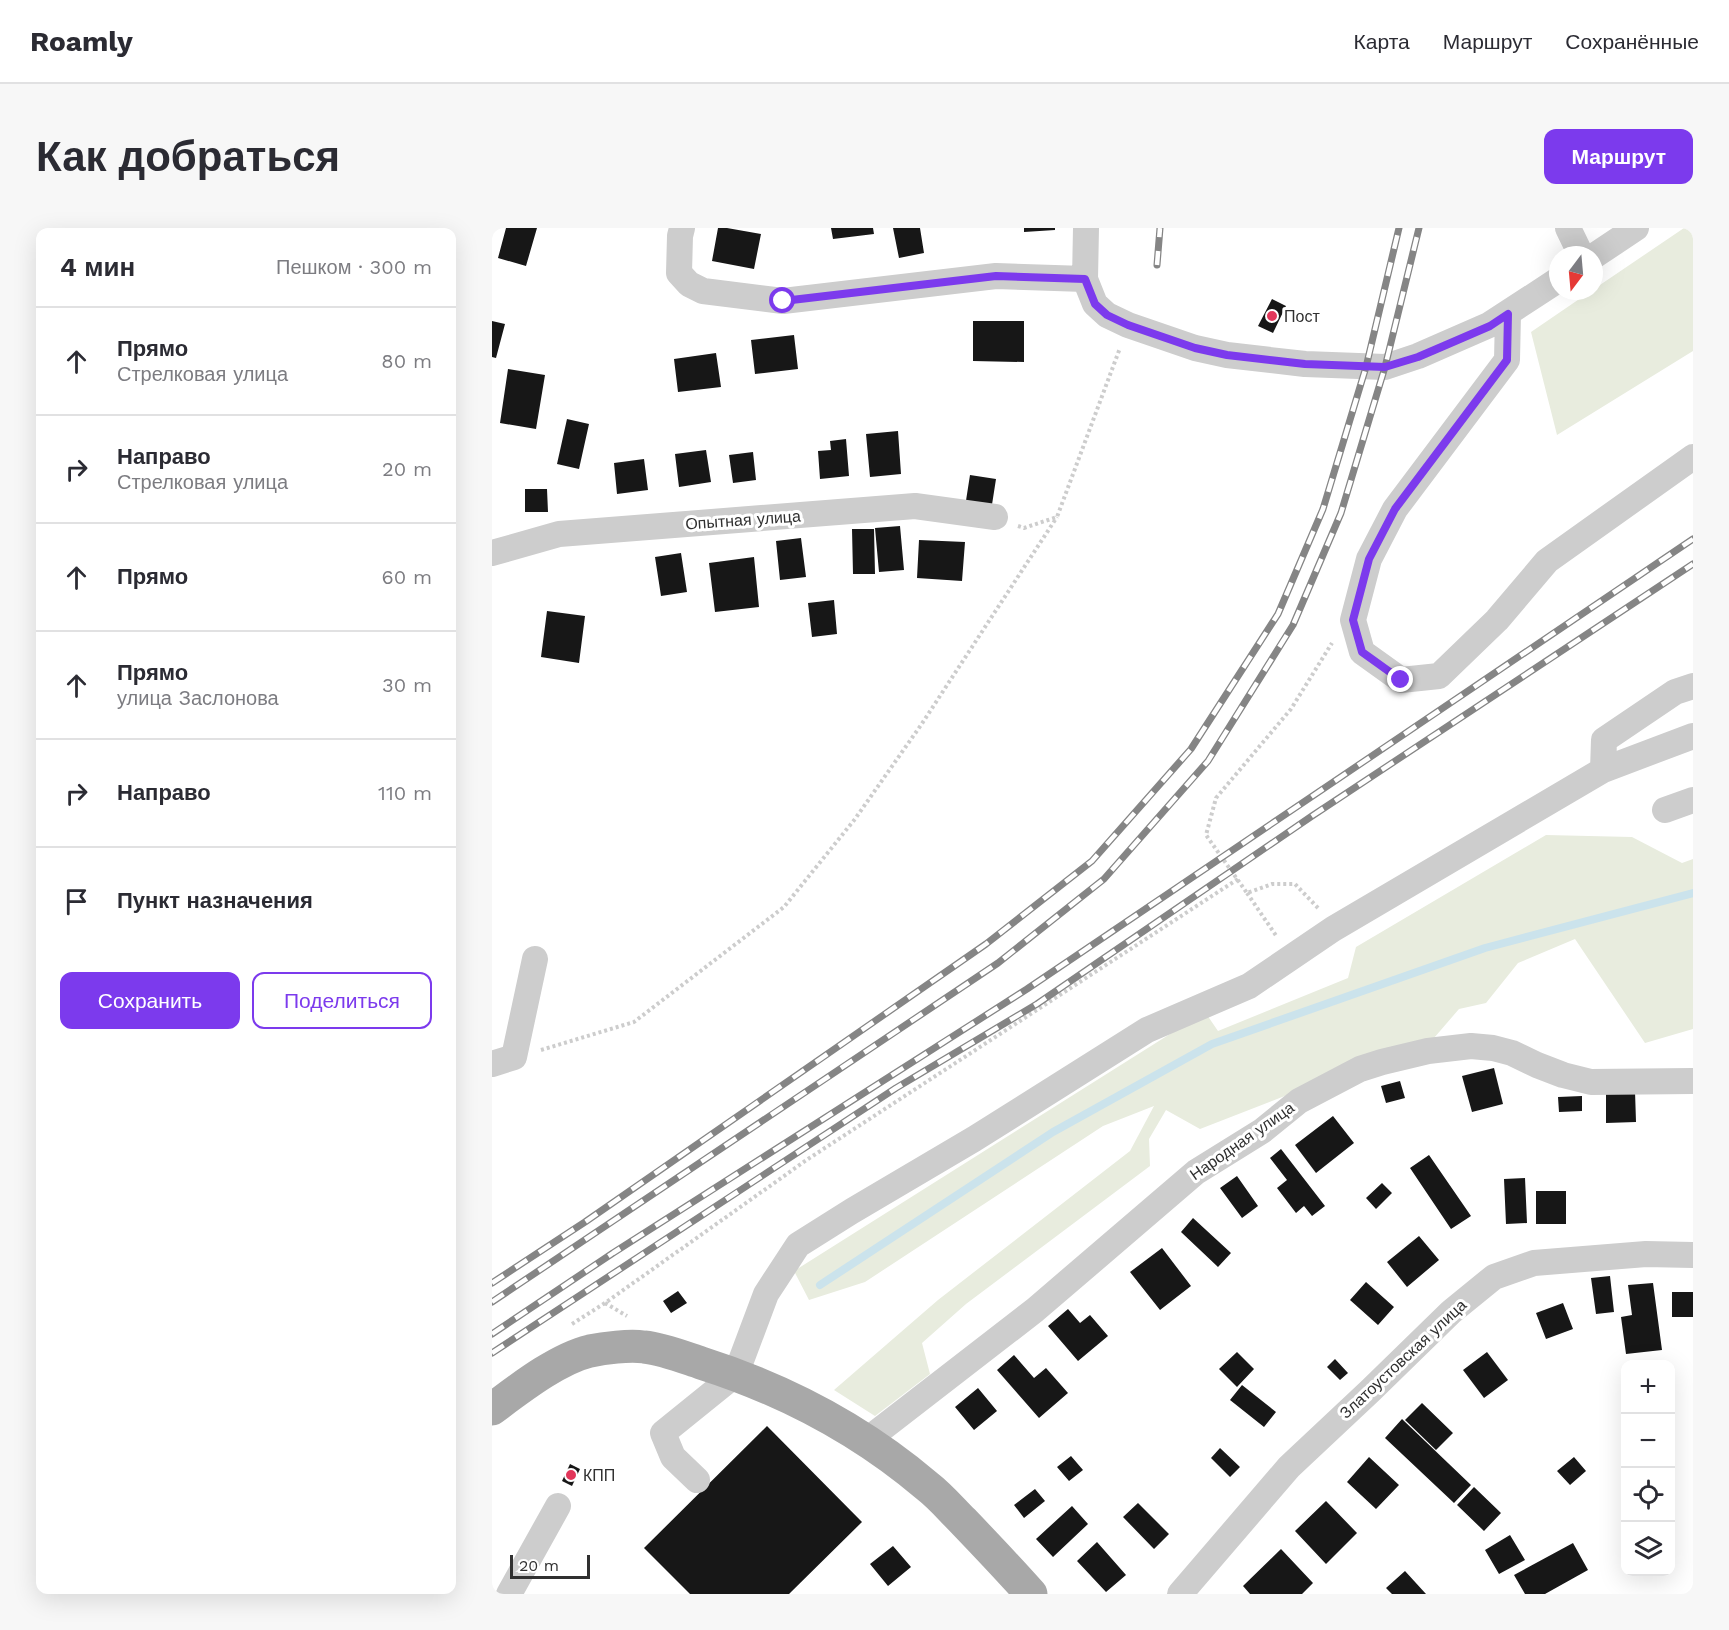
<!DOCTYPE html>
<html lang="ru">
<meta charset="utf-8">
<style>
body{margin:0;font-family:"Work Sans",sans-serif;background:#f7f7f7;color:#2b2b33}
.controls{position:absolute;right:18px;bottom:18px;display:grid;overflow:hidden;border-radius:12px;box-shadow:0 6px 24px #0002}
.controls button{width:54px;height:54px;display:grid;place-items:center;padding:0;border:0;border-bottom:2px solid #e1e1e2;background:#fff;color:#2b2b33;font:30px sans-serif}
.compass{position:absolute;left:1057px;top:18px;width:54px;height:54px;border-radius:50%;background:#fff;box-shadow:0 6px 24px #0002;rotate:196deg}
.scale{position:absolute;left:18px;bottom:15px;width:80px;box-sizing:border-box;padding-left:6px;border:3px solid #303030;border-top:0;font-size:16px;line-height:21px;white-space:nowrap;color:#303030;-webkit-text-stroke:4px #fff;paint-order:stroke}
.stop{position:absolute;width:18px;height:18px;margin:-14px;border:4px solid #7c3aed;border-radius:50%;background:#fff}
.stop.end{background:#7c3aed;border-color:#fff;box-shadow:0 2px 6px #0008}
.list{margin:0;padding:0;list-style:none}
h2{display:flex;justify-content:space-between;align-items:center;height:78px;margin:0;padding:0 24px;font-size:26px}
h2 small{font-size:20px;font-weight:400;color:#7c7c81}
.list li{display:grid;grid-template-columns:39px 1fr auto;gap:18px;align-items:center;box-sizing:border-box;height:108px;padding:0 24px;border-top:2px solid #e1e1e2}
.list b{display:block;font-size:22px;white-space:nowrap}
.list p{margin:0;font-size:20px;white-space:nowrap;color:#7c7c81}
.list em{font-size:20px;font-style:normal;color:#7c7c81}
.actions{display:flex;gap:12px;padding:18px 24px}
.actions a{flex:1;padding:14px 0;border:2px solid #7c3aed;border-radius:12px;text-align:center;font-size:21px;color:#7c3aed}
.actions .main{background:#7c3aed;color:#fff}
.icon{flex:none;width:33px;height:33px;fill:none;stroke:currentColor;stroke-width:2;stroke-linecap:round;stroke-linejoin:round}
.map{position:relative;flex:none;width:1201px;height:1366px;overflow:hidden;border-radius:12px}
header{display:flex;align-items:center;gap:36px;box-sizing:border-box;height:84px;padding:0 30px;background:#fff;border-bottom:2px solid #e1e1e2}
header strong{font-size:28px}
nav{display:flex;gap:33px;margin-inline-start:auto;font-size:21px}
.intro{display:flex;align-items:center;justify-content:space-between;box-sizing:border-box;height:144px;padding:0 36px}
h1{margin:0;font-size:42px}
.button{padding:15px 27px;border-radius:12px;background:#7c3aed;color:#fff;font-size:21px;font-weight:700}
main{display:flex;gap:36px;padding:0 36px}
aside{flex:1;background:#fff;border-radius:12px;box-shadow:0 6px 24px #0002}
.map>svg:first-child{display:block}
</style>
<header>
<strong>Roamly</strong>
<nav><a>Карта</a><a>Маршрут</a><a>Сохранённые</a></nav>
</header>
<div class="intro"><h1>Как добраться</h1><a class="button">Маршрут</a></div>
<main>
<aside>
<h2>4 мин<small>Пешком · 300 m</small></h2>
<ul class="list">
<li><svg class="icon" aria-label="ahead" viewBox="0 0 24 24"><path d="M12 20V5M6 11l6-6 6 6"/></svg><div><b>Прямо</b><p>Стрелковая улица</p></div><em>80 m</em></li>
<li><svg class="icon" aria-label="right" viewBox="0 0 24 24"><path d="M7 20v-9h11M14 6l5 5-5 5"/></svg><div><b>Направо</b><p>Стрелковая улица</p></div><em>20 m</em></li>
<li><svg class="icon" aria-label="ahead" viewBox="0 0 24 24"><path d="M12 20V5M6 11l6-6 6 6"/></svg><div><b>Прямо</b></div><em>60 m</em></li>
<li><svg class="icon" aria-label="ahead" viewBox="0 0 24 24"><path d="M12 20V5M6 11l6-6 6 6"/></svg><div><b>Прямо</b><p>улица Заслонова</p></div><em>30 m</em></li>
<li><svg class="icon" aria-label="right" viewBox="0 0 24 24"><path d="M7 20v-9h11M14 6l5 5-5 5"/></svg><div><b>Направо</b></div><em>110 m</em></li>
<li><svg class="icon" aria-label="arrive" viewBox="0 0 24 24"><path d="M6 21V4h12l-3 4 3 4H6"/></svg><div><b>Пункт назначения</b></div></li>
</ul>
<div class="actions"><a class="main">Сохранить</a><a>Поделиться</a></div>
</aside>
<div class="map">
<svg width="1201" height="1366" viewBox="0 0 1201 1366">
<rect width="100%" height="100%" fill="#fff"/>
<path fill="#e8ecde" d="M1192 0H1201V123L1065 207 1039 104 1099 63H1102V61Z
M1054 607 1140 609 1190 635 1201 631V801L1153 815 1083 711 1026 735 994 775 967 781 942 810 708 901 674 882 657 911 658 938 474 1076 430 1115 438 1146 383 1188 342 1162 446 1072 638 923 662 878 611 898 373 1054 317 1072 302 1043 713 784 726 803 856 750 864 719Z"/>
<g fill="none" stroke-linecap="round" stroke-linejoin="round">
<path stroke="#cbe3ec" stroke-width="8" d="M328 1057 561 904 720 816 993 720 1201 665"/>
</g>
<path fill="#171717" d="M14 0H45L34 38 6 30Z
M226 0H235L269 6 262 41 220 33Z
M339 0H381L382 6 341 11Z
M401 0H428L432 25 407 30Z
M532 0H563V2L532 4Z
M780 71 794 78 781 105 766 98Z
M0 93 13 96 4 130 0 129Z
M481 93H532V134L481 133Z
M302 107 306 141 263 146 259 112Z
M224 125 229 159 186 164 182 131Z
M16 141 53 147 44 201 8 195Z
M75 191 97 196 87 241 65 236Z
M406 203 409 246 378 249 374 206Z
M354 211 357 248 328 251 326 223 339 222 338 213Z
M214 222 219 254 187 259 183 226Z
M261 224 264 252 241 255 237 227Z
M152 231 156 262 125 266 122 235Z
M478 247 504 251 499 283 473 279Z
M33 261H55L56 284H33Z
M408 298 412 342 387 344 383 300Z
M360 301H382L383 346H361Z
M309 310 314 349 288 352 284 313Z
M427 312 473 314 470 353 425 350Z
M189 325 195 364 169 368 163 329Z
M262 329 267 379 223 384 217 335Z
M342 372 345 406 320 409 316 375Z
M55 383 93 388 87 435 49 429Z
M1002 840 1011 876 980 884 970 848Z
M908 853 913 870 894 875 889 858Z
M1143 863 1144 894 1114 895V865Z
M1090 868V883L1067 884 1066 869Z
M841 888 862 915 824 945 803 917Z
M789 921 833 978 820 988 812 978 804 985 785 960 795 952 778 930Z
M937 927 979 988 959 1001 918 940Z
M745 948 766 978 750 990 728 960Z
M1033 950 1035 995 1014 996 1012 951Z
M890 955 900 965 884 981 874 970Z
M1044 963H1074V996H1044Z
M701 990 739 1025 726 1039 689 1004Z
M927 1008 947 1032 915 1059 895 1034Z
M670 1020 699 1058 668 1082 638 1044Z
M1118 1048 1122 1084 1104 1086 1099 1050Z
M874 1054 902 1079 886 1097 858 1072Z
M1161 1055 1170 1122 1134 1126 1129 1089 1140 1087 1136 1057Z
M186 1063 195 1075 179 1085 171 1073Z
M1180 1064H1201V1089H1180Z
M1071 1075 1081 1101 1054 1111 1044 1085Z
M576 1081 588 1095 598 1087 616 1108 586 1133 556 1098Z
M745 1124 762 1141 745 1159 727 1141Z
M995 1124 1016 1152 992 1170 971 1142Z
M522 1127 542 1150 554 1140 576 1165 547 1190 505 1142Z
M843 1131 856 1145 848 1152 835 1139Z
M750 1157 784 1184 772 1199 738 1172Z
M486 1160 505 1183 482 1202 463 1179Z
M930 1175 961 1205 944 1222 913 1192Z
M910 1191 979 1257 962 1275 893 1210Z
M275 1198 370 1294 297 1366H198L152 1320Z
M728 1220 748 1239 738 1249 719 1230Z
M579 1228 591 1242 577 1253 565 1239Z
M877 1229 907 1257 884 1281 855 1254Z
M1082 1229 1094 1243 1078 1257 1065 1243Z
M78 1236 88 1241 80 1258 70 1253Z
M982 1259 1009 1285 992 1303 965 1277Z
M543 1261 553 1273 532 1290 522 1277Z
M834 1273 865 1305 834 1336 803 1303Z
M646 1275 677 1306 662 1321 631 1289Z
M580 1278 596 1296 561 1329 544 1311Z
M1018 1307 1033 1332 1007 1346 993 1322Z
M605 1314 634 1347 614 1364 585 1333Z
M1081 1315 1096 1342 1053 1366H1033L1022 1347Z
M401 1318 419 1339 396 1358 378 1336Z
M789 1321 821 1355 810 1366H758L751 1358Z
M913 1343 934 1366H900L894 1360Z"/>
<g fill="none" stroke-linecap="round" stroke-linejoin="round">
<path stroke="#cdcdcd" stroke-width="4" stroke-dasharray="3 3" stroke-linecap="butt" d="M526 298 532 300 565 289 628 120
M755 665 785 709
M826 680 803 656H780L755 665 714 607 724 570 799 481 840 415
M49 822 142 794 292 679 363 591 429 497 565 289
M113 1075 135 1088
M80 1096 113 1075 316 931 746 651"/>
<path stroke="#cdcdcd" stroke-width="26" d="M190 0 188 8 187 45 197 56 211 63 291 73 504 48 593 51
M594 0 593 51 603 76 615 87 636 97 703 120 735 127 813 136 893 139 926 128 997 97 1066 52
M1076 0 1089 27
M1102 28 1144 0
M1016 86 1015 132 903 281 877 331 861 392 870 424 909 452 947 448 1005 392 1055 333 1201 229
M0 325 67 306 423 278 503 289
M1111 542 1112 512 1183 464 1201 458
M1173 582 1201 572
M0 836 22 829 43 731
M375 1212 543 1082 704 944 770 903 807 873 868 841 890 834 936 823 979 818 1001 820 1020 825 1045 837 1071 847 1099 854 1201 853
M205 1252 181 1229 171 1205 244 1146 274 1066 306 1017 360 983 482 911 655 802 757 758 841 701 1111 542 1201 508
M17 1366 66 1278
M688 1366 797 1239 878 1163 959 1084 1002 1049 1042 1035 1154 1026 1201 1027"/>
<path stroke="#a8a8a8" stroke-width="33" d="M0 1181C27 1161 65 1131 98 1123 112 1120 137 1117 152 1119 171 1121 191 1129 209 1135 291 1161 369 1202 435 1258 448 1268 459 1281 471 1293 494 1317 517 1341 539 1366"/>
<defs>
<path id="rail" d="M665 37 668 0
M0 1055 93 994 494 716 600 633 699 521 786 386 831 281 874 139 907 0
M0 1074 506 735 612 651 716 533 801 397 849 285 893 139 927 0
M0 1106 121 1025 535 761 1201 311
M0 1125 404 860 545 776 820 588 1201 336"/>
</defs>
<use href="#rail" stroke="#858585" stroke-width="7"/>
<use href="#rail" stroke="#fff" stroke-width="4.5" stroke-dasharray="14" stroke-linecap="butt"/>
</g>
<g fill="none" stroke-linecap="round" stroke-linejoin="round">
<path stroke="#7c3aed" stroke-width="8" d="M291 73 504 48 593 51 603 76 615 87 636 97 703 120 735 127 813 136 893 139 926 129 954 117 998 98 1016 86 1015 132 903 281 877 331 861 392 870 424 909 452"/>
</g>
<g fill="#e2365a" stroke="#fff" stroke-width="2">
<circle cx="780" cy="88" r="6"/>
<circle cx="79" cy="1247" r="6"/>
</g>
<g text-anchor="middle" dominant-baseline="central" stroke-width="6" stroke-linejoin="round" paint-order="stroke">
<g font-size="16" fill="#303030" stroke="#fff" text-anchor="start">
<text x="792" y="88">Пост</text>
<text x="91" y="1247">КПП</text>
</g>
<g font-size="16" fill="#303030" stroke="#fff">
<text transform="translate(251 292) rotate(-4)">Опытная улица</text>
<text transform="translate(750 913) rotate(-35)">Народная улица</text>
<text transform="translate(911 1131) rotate(-43)">Златоустовская улица</text>
</g>
</g>
</svg>
<div class="controls">
<button>+</button>
<button>−</button>
<button><svg class="icon" aria-label="locate" viewBox="0 0 24 24"><circle cx="12" cy="12" r="6"/><path d="M12 2v4M12 18v4M2 12h4M18 12h4"/></svg></button>
<button><svg class="icon" aria-label="layers" viewBox="0 0 24 24"><path d="M12 4l9 5-9 5-9-5zM3 14l9 5 9-5"/></svg></button>
</div>
<svg class="compass" viewBox="-18 -18 36 36"><path d="M0-13l5 13h-10z" fill="#e53935"/><path d="M0 13l5-13h-10z" fill="#7c7c81"/></svg>
<div class="scale">20 m</div>
<div class="stop" style="left:291px;top:73px"></div>
<div class="stop end" style="left:909px;top:452px"></div>
</div>
</main>
